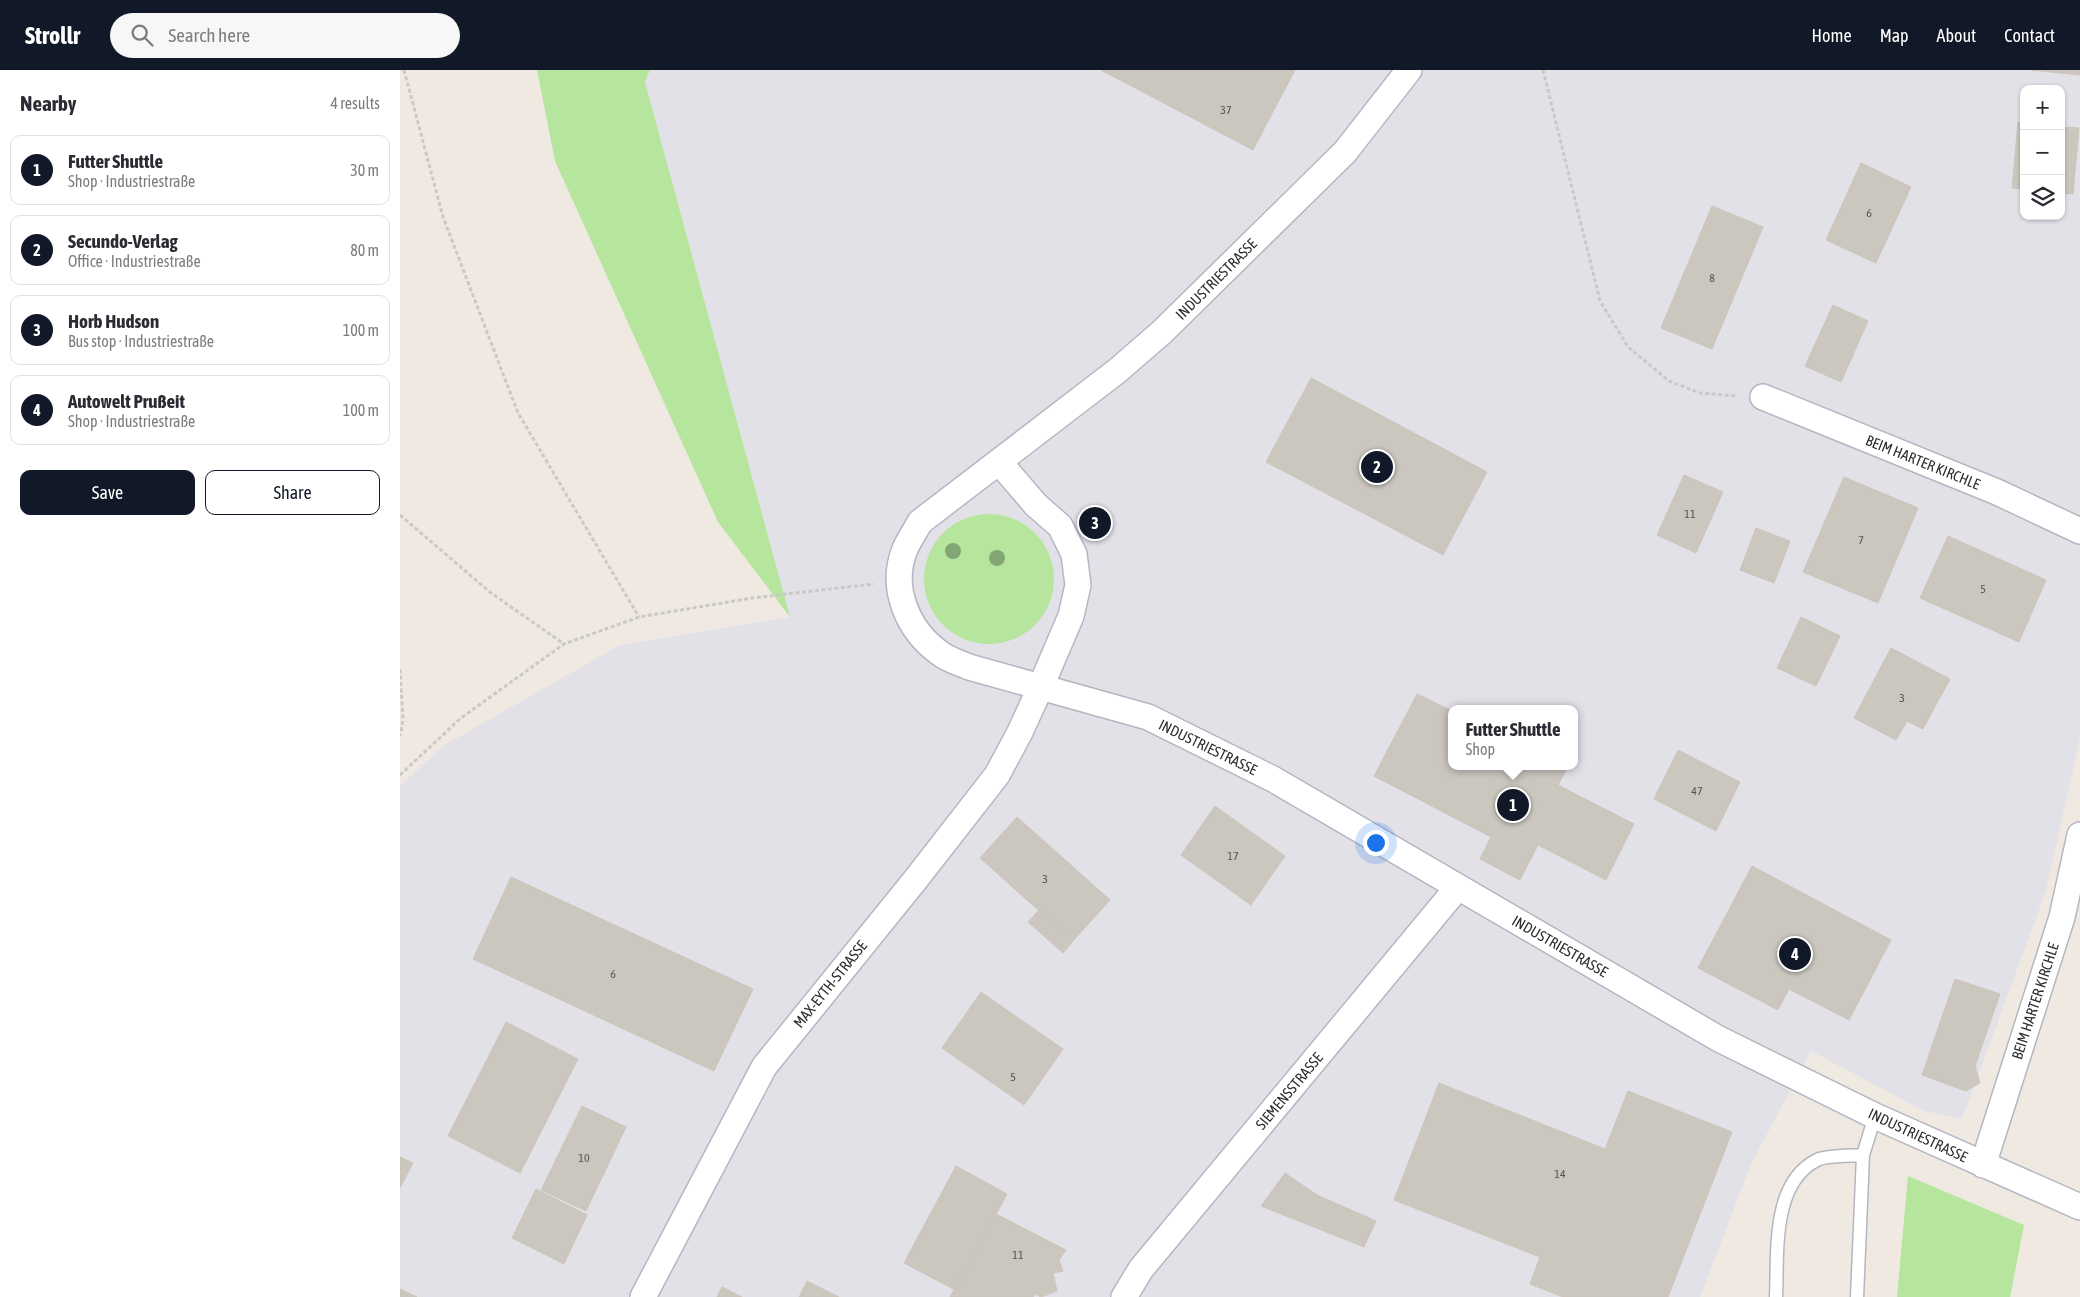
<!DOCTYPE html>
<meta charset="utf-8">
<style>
body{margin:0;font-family:"Asap Condensed",sans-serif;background:#f7f7f7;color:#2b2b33}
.controls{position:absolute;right:15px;top:15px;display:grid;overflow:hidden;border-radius:10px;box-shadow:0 1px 4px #0004}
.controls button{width:45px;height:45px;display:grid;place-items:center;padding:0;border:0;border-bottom:1px solid #e1e1e2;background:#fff;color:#2b2b33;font:25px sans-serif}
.you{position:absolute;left:975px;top:772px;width:18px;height:18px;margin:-12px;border:4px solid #fff;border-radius:50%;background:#1a73e8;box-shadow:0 0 0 8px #1a73e833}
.badge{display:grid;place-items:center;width:32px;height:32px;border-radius:50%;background:#111827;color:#fff;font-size:16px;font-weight:700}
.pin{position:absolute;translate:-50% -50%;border:2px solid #fff;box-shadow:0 1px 5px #0006}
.popup{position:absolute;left:1048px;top:635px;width:130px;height:65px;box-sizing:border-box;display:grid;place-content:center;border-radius:10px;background:#fff;filter:drop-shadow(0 1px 4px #0005);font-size:16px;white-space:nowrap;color:#7c7c81}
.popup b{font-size:19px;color:#2b2b33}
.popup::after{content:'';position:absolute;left:50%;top:100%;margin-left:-10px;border:10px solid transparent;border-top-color:#fff}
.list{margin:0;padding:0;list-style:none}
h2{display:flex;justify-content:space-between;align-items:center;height:65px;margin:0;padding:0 20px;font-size:21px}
h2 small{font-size:16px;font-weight:400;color:#7c7c81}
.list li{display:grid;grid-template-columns:32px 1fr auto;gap:15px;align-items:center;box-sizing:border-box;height:70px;margin:0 10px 10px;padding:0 10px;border:1px solid #e1e1e2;border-radius:10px}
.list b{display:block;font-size:19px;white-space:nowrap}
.list p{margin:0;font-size:16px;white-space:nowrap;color:#7c7c81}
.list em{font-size:16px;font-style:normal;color:#7c7c81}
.actions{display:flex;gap:10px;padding:15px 20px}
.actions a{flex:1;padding:11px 0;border:1px solid #111827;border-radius:10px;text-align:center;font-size:18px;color:#111827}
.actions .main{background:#111827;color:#fff}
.icon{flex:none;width:28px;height:28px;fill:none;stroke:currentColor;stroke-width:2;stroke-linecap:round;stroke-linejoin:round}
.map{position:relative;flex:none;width:1680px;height:1227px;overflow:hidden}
header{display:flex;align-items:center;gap:30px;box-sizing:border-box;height:70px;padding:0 25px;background:#111827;color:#fff}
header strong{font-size:24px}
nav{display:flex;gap:28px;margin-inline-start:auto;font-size:18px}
.search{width:350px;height:45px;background:#f7f7f7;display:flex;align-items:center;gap:12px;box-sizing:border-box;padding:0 18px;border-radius:28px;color:#7c7c81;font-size:19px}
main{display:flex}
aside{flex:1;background:#fff}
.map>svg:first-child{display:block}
</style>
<header>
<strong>Strollr</strong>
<div class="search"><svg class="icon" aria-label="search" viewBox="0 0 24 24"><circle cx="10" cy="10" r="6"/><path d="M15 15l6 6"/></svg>Search here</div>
<nav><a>Home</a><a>Map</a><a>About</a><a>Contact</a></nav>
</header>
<main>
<aside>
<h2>Nearby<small>4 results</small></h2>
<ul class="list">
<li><span class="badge">1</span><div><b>Futter Shuttle</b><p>Shop · Industriestraße</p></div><em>30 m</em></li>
<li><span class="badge">2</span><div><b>Secundo-Verlag</b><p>Office · Industriestraße</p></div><em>80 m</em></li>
<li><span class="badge">3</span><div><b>Horb Hudson</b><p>Bus stop · Industriestraße</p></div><em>100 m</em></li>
<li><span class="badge">4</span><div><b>Autowelt Prußeit</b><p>Shop · Industriestraße</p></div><em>100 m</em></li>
</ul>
<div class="actions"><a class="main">Save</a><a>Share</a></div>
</aside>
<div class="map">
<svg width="1680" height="1227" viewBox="0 0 1680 1227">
<rect width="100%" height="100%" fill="#efe9e1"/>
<path fill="#e3e1e8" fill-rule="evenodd" d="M250 0H1680V668L1646 821 1562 1049 1524 1041 1411 981 1351 1094 1300 1227H0V716L43 676 220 575 390 547 245 12ZM1624 19H1661V146H1624ZM1052 639H1174V696H1052Z"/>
<path fill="#b6e59e" d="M137 0H250L245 12 390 547 318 452 155 91Z
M524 509a65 65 0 1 1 130 0a65 65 0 1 1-130 0Z
M1508 1106 1624 1155 1610 1227H1497Z"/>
<path fill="#cbc7bf" stroke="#cbc5ba" d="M701 0H895L853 80Z
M1631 0H1680V5Z
M1618 52 1624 53V119L1612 118Z
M1661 57 1679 58 1673 124 1661 123Z
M1461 93 1511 117 1476 193 1426 170Z
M1312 136 1363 157 1312 279 1261 258Z
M1433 235 1468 251 1441 312 1405 296Z
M911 308 1087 402 1043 485 866 392Z
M1284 405 1323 422 1296 483 1257 465Z
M1444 407 1518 438 1478 533 1403 502Z
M1356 458 1390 471 1374 513 1340 500Z
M1548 466 1646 510 1619 572 1520 528Z
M1401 547 1440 566 1416 616 1377 598Z
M1491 578 1550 609 1523 659 1507 651 1496 670 1454 648Z
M1017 624 1052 641V696H1168L1158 715 1234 754 1206 810 1138 775 1120 810 1080 789 1091 767 974 706Z
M1278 680 1340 712 1316 761 1254 729Z
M815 736 885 786 851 835 781 785Z
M617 747 710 830 673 871 580 788Z
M1352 796 1491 870 1449 950 1389 919 1378 940 1298 898Z
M111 807 353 919 314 1001 73 889Z
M639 840 673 871 663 883 628 852Z
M1555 909 1600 924 1575 996 1580 1013 1566 1021 1522 1005Z
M581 922 663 979 624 1035 542 978Z
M106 952 178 989 120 1103 48 1066Z
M1039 1013 1205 1079 1228 1021 1332 1062 1268 1227H1163L1130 1214 1140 1187 994 1130Z
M182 1036 226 1057 186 1141 141 1120Z
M0 1087 13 1093 0 1118Z
M556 1096 607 1124 555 1220 504 1193Z
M885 1103 917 1125 976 1151 964 1177 861 1136Z
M136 1119 187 1145 164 1194 112 1168Z
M596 1144 666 1180 659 1190 663 1201 653 1203 657 1221 641 1227 635 1224 633 1227H550Z
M407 1211 439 1227H399Z
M322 1217 342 1227H317Z
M0 1219 17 1227H0Z"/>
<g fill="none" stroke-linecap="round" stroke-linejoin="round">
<defs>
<path id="lane" d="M1376 1227C1378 1183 1371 1113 1417 1090 1427 1085 1452 1086 1463 1085
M1457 1227 1463 1085 1475 1046"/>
<path id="street" d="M1009 0 945 82 762 262 717 301 520 452C515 461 509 470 505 479 489 518 508 561 541 584 549 590 560 593 569 597L748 647 873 709 1319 969 1475 1046 1680 1137
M1363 327 1597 422 1680 461
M1583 1095 1662 847 1680 765
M243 1227 364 997 516 809 597 705 620 662 641 616 671 546 678 515 674 484 660 456 636 435 599 392
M724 1227 741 1199 1058 817"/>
</defs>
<use href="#lane" stroke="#b4b7c1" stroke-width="15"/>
<use href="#street" stroke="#b4b7c1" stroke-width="28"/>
<path stroke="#c9c9c9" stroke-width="3" stroke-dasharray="4 2.5" stroke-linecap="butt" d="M4 0 43 147 118 343 239 547
M1143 0 1200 231 1228 277 1269 311 1300 323 1336 326
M0 445 91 523 164 574
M0 599 3 650 0 666
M0 705 61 648 164 574 239 547 352 528 474 514"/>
<use href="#lane" stroke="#fff" stroke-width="12"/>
<use href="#street" stroke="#fff" stroke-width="25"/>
</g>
<g fill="#84a574">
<circle cx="553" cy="481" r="8"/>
<circle cx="597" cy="488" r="8"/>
</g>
<g text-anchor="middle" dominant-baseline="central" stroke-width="4" stroke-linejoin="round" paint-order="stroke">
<g font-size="12" fill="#555452">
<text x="826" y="40">37</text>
<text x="1469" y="143">6</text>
<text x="1312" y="208">8</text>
<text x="1290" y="444">11</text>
<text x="1461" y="470">7</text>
<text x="1583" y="519">5</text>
<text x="1502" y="628">3</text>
<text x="1297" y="721">47</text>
<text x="833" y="786">17</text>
<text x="645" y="809">3</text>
<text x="213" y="904">6</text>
<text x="613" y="1007">5</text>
<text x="184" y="1088">10</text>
<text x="1160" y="1104">14</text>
<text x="618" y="1185">11</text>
</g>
<g font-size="15" fill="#2e2e2e" stroke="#fff">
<text transform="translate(816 209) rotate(-45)">INDUSTRIESTRASSE</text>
<text transform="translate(1523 392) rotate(22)">BEIM HARTER KIRCHLE</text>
<text transform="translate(808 677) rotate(26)">INDUSTRIESTRASSE</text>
<text transform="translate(1160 876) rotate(30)">INDUSTRIESTRASSE</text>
<text transform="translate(430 914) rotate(-51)">MAX-EYTH-STRASSE</text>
<text transform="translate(1635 931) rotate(-72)">BEIM HARTER KIRCHLE</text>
<text transform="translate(889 1021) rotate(-50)">SIEMENSSTRASSE</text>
<text transform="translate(1518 1065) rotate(25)">INDUSTRIESTRASSE</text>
</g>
</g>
</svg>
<div class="controls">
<button>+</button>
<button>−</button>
<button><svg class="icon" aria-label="layers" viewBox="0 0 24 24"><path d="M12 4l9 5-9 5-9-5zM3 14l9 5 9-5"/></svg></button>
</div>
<div class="you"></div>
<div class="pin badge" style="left:1113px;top:735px">1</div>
<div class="popup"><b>Futter Shuttle</b>Shop</div>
<div class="pin badge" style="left:977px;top:397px">2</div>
<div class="pin badge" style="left:695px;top:453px">3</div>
<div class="pin badge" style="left:1395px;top:884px">4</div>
</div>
</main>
